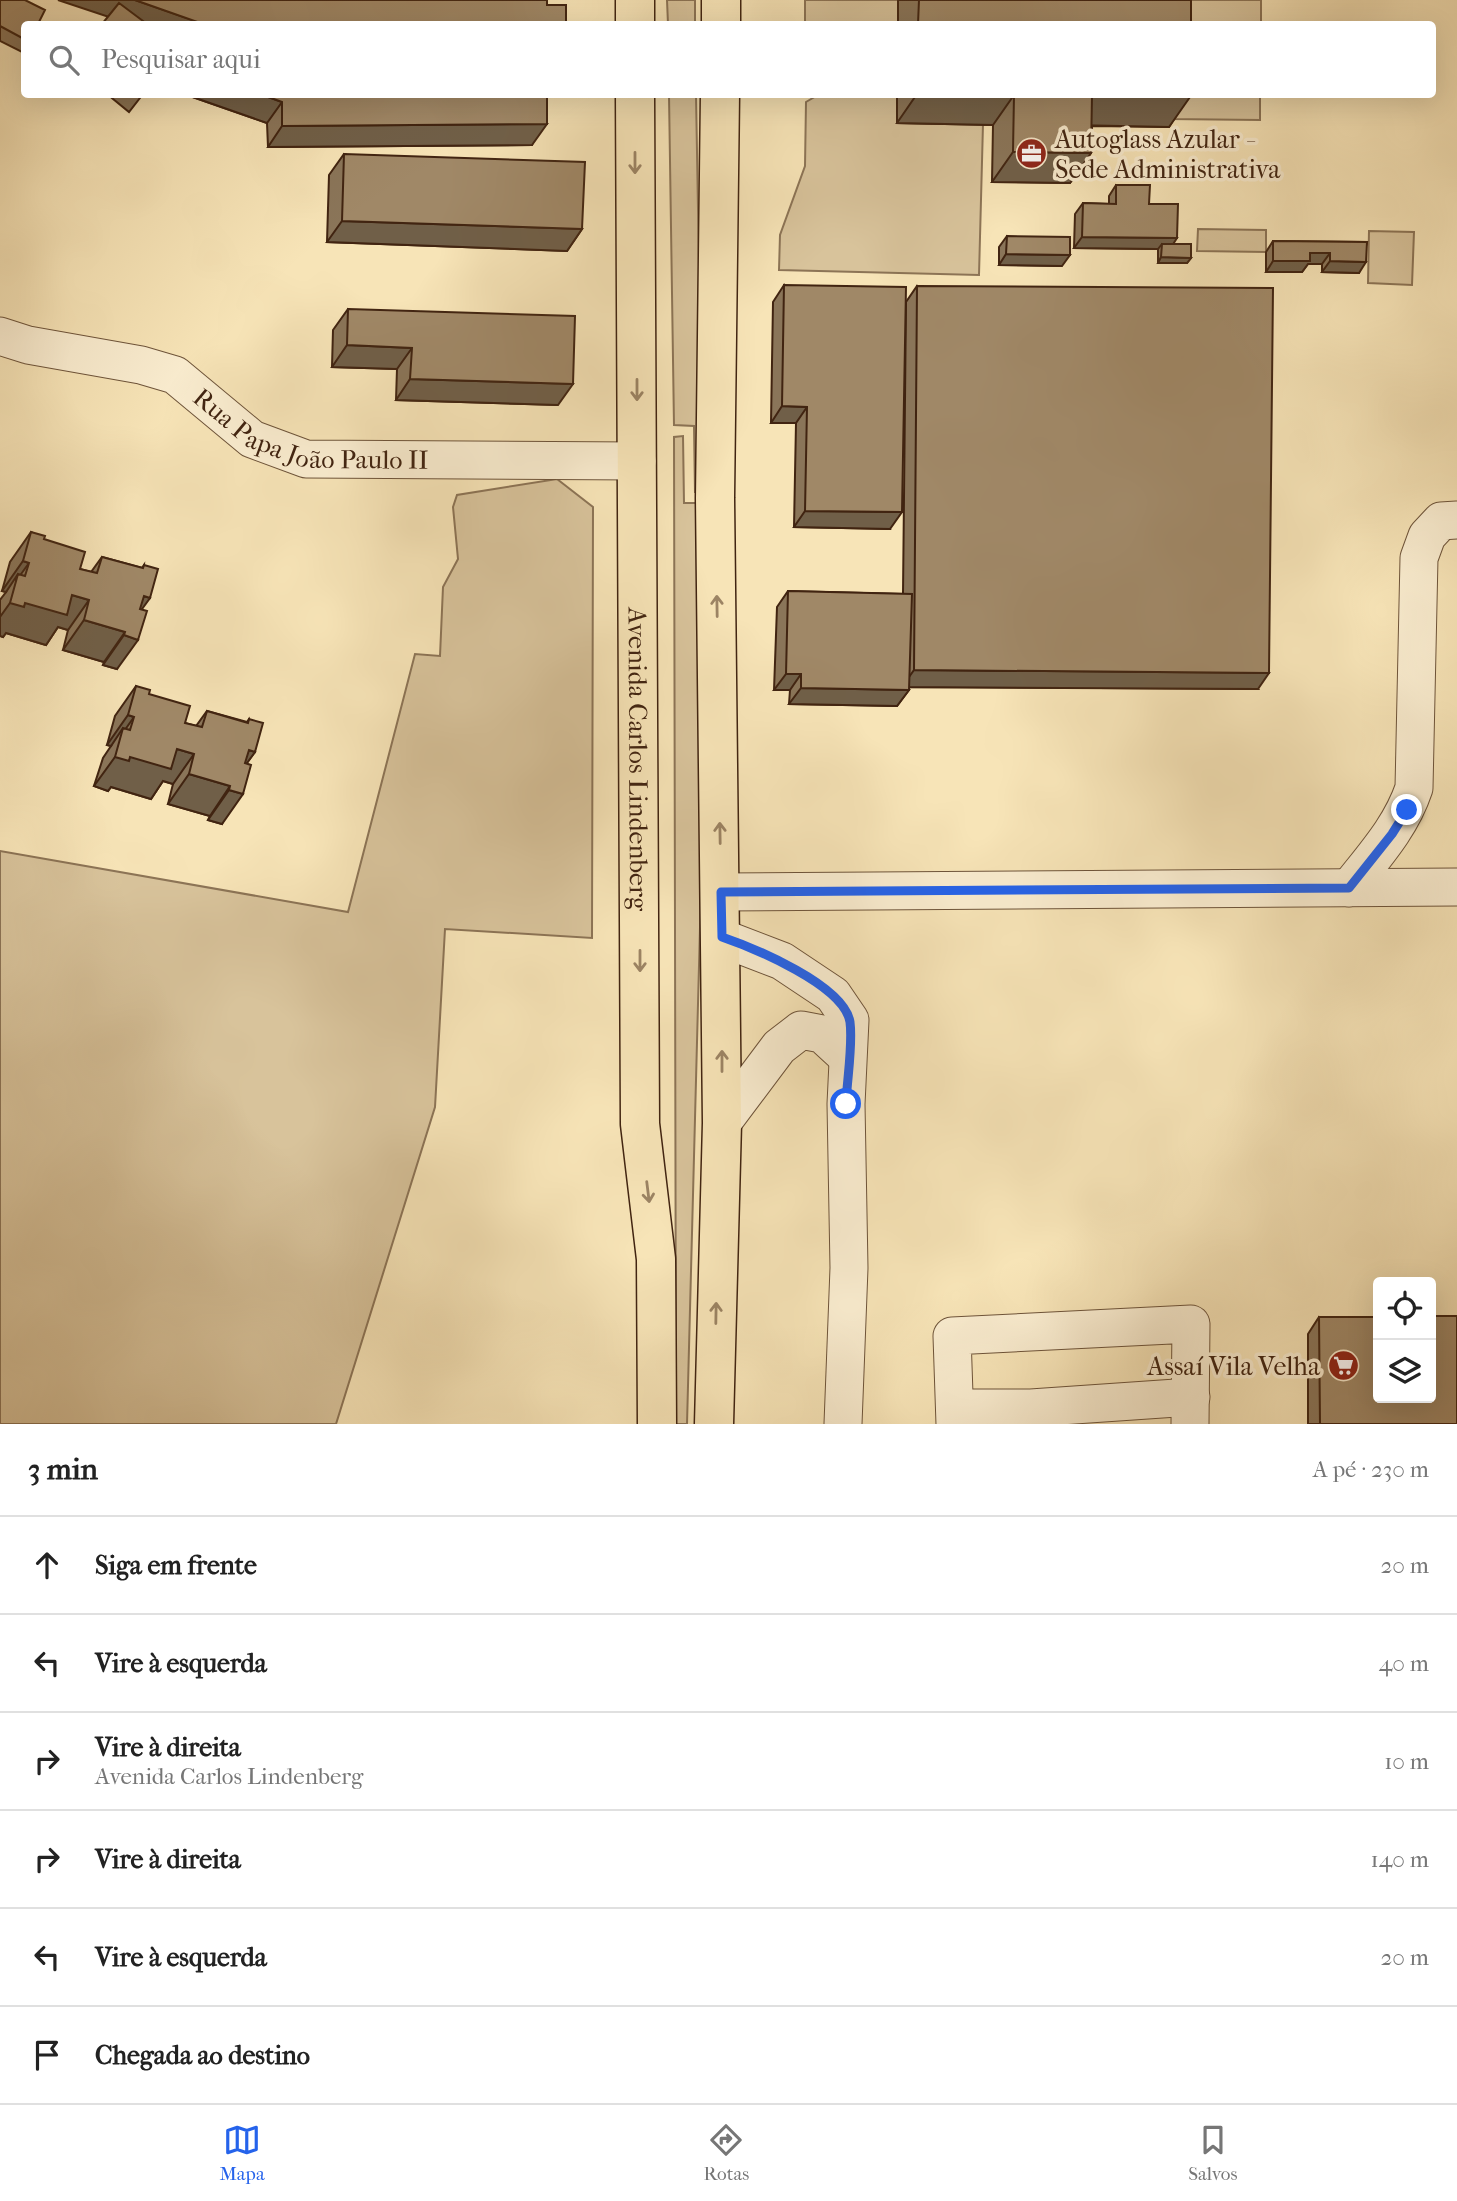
<!DOCTYPE html>
<html lang="pt">
<meta charset="utf-8">
<style>
body{margin:0;font-family:"IM FELL French Canon",serif;background:#f6f6f6;color:#222}
.controls{position:absolute;right:21px;bottom:21px;display:grid;overflow:hidden;border-radius:7px;box-shadow:0 7px 28px #0002}
.controls button{width:63px;height:63px;display:grid;place-items:center;padding:0;border:0;border-bottom:2px solid #e0e0e0;background:#fff;color:#222;font:35px sans-serif}
.stop{position:absolute;width:21px;height:21px;margin:-16px;border:5px solid #2563eb;border-radius:50%;background:#fff}
.stop.end{background:#2563eb;border-color:#fff;box-shadow:0 2px 7px #0008}
.list{margin:0;padding:0;list-style:none}
h2{display:flex;justify-content:space-between;align-items:center;height:91px;margin:0;padding:0 28px;font-size:30px}
h2 small{font-size:23px;font-weight:400;color:#767676}
.list li{display:grid;grid-template-columns:46px 1fr auto;gap:21px;align-items:center;box-sizing:border-box;height:98px;padding:0 28px;border-top:2px solid #e0e0e0}
.list b{display:block;font-size:26px;white-space:nowrap}
.list p{margin:0;font-size:23px;white-space:nowrap;color:#767676}
.list em{font-size:23px;font-style:normal;color:#767676}
.icon{flex:none;width:38px;height:38px;fill:none;stroke:currentColor;stroke-width:2;stroke-linecap:round;stroke-linejoin:round}
.map{position:relative;flex:none;width:1457px;height:1424px;overflow:hidden}
.search{position:absolute;background:#fff;box-shadow:0 7px 28px #0002;left:21px;right:21px;top:21px;height:77px;display:flex;align-items:center;gap:18px;box-sizing:border-box;padding:0 24px;border-radius:7px;color:#767676;font-size:26px}
.sheet{height:679px;background:#fff}
nav{display:flex;justify-content:space-around;align-items:center;box-sizing:border-box;height:98px;border-top:2px solid #e0e0e0;background:#fff;font-size:19px;color:#767676}
nav a{display:grid;justify-items:center;gap:4px}
nav .on{color:#2563eb}
.map>svg:first-child{display:block}
</style>
<div class="map">
<svg width="1457" height="1424" viewBox="0 0 1457 1424">
<rect width="100%" height="100%" fill="#f7e4b7"/>
<filter id="stains"><feTurbulence type="fractalNoise" baseFrequency=".00286" numOctaves="4"/><feColorMatrix values="0 0 0 0 .2 0 0 0 0 .09 0 0 0 0 .02 0 0 0 .5 -.17"/></filter>
<radialGradient id="worn" r=".72"><stop offset=".6" stop-color="#630" stop-opacity="0"/><stop offset="1" stop-color="#630" stop-opacity=".3"/></radialGradient>
<path fill="#d8c39b" stroke="#8c7456" stroke-width="2" d="M667 0H695V24H668Z
M805 0H898V24H805Z
M1171 0H1261V24H1170Z
M669 95H696L703 492H695L694 426 674 425Z
M818 95H897V123L983 124 979 275 779 270 780 235 805 166 806 102Z
M1169 95H1260V120L1169 119Z
M1198 229 1266 230V252L1197 251Z
M1369 231 1414 232 1412 285 1368 283Z
M683 436 684 503H703L702 851 687 1424H676L674 437Z
M557 479 593 507 592 938 445 929 435 1107 336 1424H0V851L348 912 415 654 440 656 443 587 458 559 453 507 457 495Z"/>
<g fill="none" stroke-linecap="round" stroke-linejoin="round">
<defs>
<g id="minor">
<path id="s1" d="M0 336 28 345 141 365 175 375 252 439 306 459 637 461"/>
<path d="M1349 888C1374 856 1401 827 1414 788L1419 558 1427 536 1441 521 1457 520"/>
<path d="M721 892 1457 887"/>
<path d="M722 938 782 961 833 995 850 1020 846 1104 849 1268 843 1424"/>
<path d="M722 1123 779 1047 801 1030 822 1034 847 1057"/>
<path d="M955 1408H1031L1191 1397"/>
<path d="M955 1424 952 1336 1191 1324 1190 1424"/>
</g>
<g id="major">
<path d="M721 0V24"/>
<path d="M635 24V0"/>
<path id="s2" d="M635 94 640 1124 656 1259 657 1424"/>
<path d="M714 1424 722 1123 715 498 720 94"/>
</g>
</defs>
<use href="#minor" stroke="#6e543a" stroke-width="39"/>
<use href="#major" stroke="#412411" stroke-width="41"/>
<use href="#minor" stroke="#faedd0" stroke-width="37"/>
<use href="#major" stroke="#f7e4b7" stroke-width="38"/>
</g>
<path fill="#8a7559" stroke="#412411" stroke-width="2" d="M0 0 24 24V48L22 52 0 41Z
M898 0H1191V24H898Z
M107 94H143L129 112Z
M184 94H547L532 145 268 147 267 123Z
M897 94H1190L1169 127 1092 126 1091 153 1070 183 992 182 993 125 897 123Z
M344 154 582 229 567 251 327 242 329 175Z
M1116 185 1149 204 1174 244 1191 258 1187 263H1158V249L1074 248 1075 214 1083 203 1109 204V196Z
M1007 236 1062 266 999 265V247Z
M1273 241 1367 242 1359 273 1322 272V264H1308L1302 272H1266V252Z
M784 285 890 529 794 527 796 423H771L773 302Z
M917 286 1258 689 909 687V690L897 706 789 704 790 690H774L777 607 788 591 903 594 906 302Z
M348 309 558 405 396 400 397 369 332 367 333 330Z
M31 532 44 539 80 569 91 572 102 557 142 568 144 565 141 609 117 669 103 665 104 662 63 650 68 630 58 627 46 645 6 633 3 637 0 636V600L6 592 2 591 10 562Z
M136 686 149 694 185 723 196 726 207 711 247 722 249 719 255 752 246 764 222 824 208 820 210 816 168 804 173 784 163 781 151 799 111 787 108 791 94 786 103 758 111 746 107 745 115 716Z
M1319 1317 1457 1424H1308V1334Z"/>
<path fill="#705f48" stroke="#412411" stroke-width="2" d="M58 0H135L204 24H130Z
M547 23H566L565 24H546Z
M184 94H260L282 102 267 123Z
M917 94 1014 95 993 125 897 123Z
M1092 95 1190 97 1169 127 1071 125Z
M547 124 532 145 268 147 282 126Z
M1013 152 1091 153 1070 183 992 182Z
M342 221 582 229 567 251 327 242Z
M1082 237 1177 238 1170 249 1162 244 1158 249 1074 248Z
M1310 253H1330L1322 264H1308L1302 272H1266L1273 261Z
M1006 254 1070 255 1062 266 999 265Z
M1161 257 1191 258 1187 263H1158Z
M1330 261 1366 262 1359 273 1322 272Z
M347 345 412 348 397 369 332 367Z
M410 379 573 384 558 405 396 400Z
M782 406 807 407 796 423H771Z
M805 511 902 512 890 529 794 527Z
M23 561 29 563 16 581 18 574 6 592 2 591Z
M72 595 89 600 68 630 58 627 46 645 6 633 3 637 0 636V617L10 603H25Z
M144 596 150 598 129 627Z
M84 620 125 632 104 662 63 650Z
M124 635 138 640 117 669 103 665Z
M914 670 1269 673 1258 689 902 687Z
M786 674H801L790 690H774Z
M801 688 909 690 897 706 789 704Z
M128 715 134 717 122 734 123 728 111 746 107 745Z
M177 749 194 754 173 784 163 781 151 799 111 787 108 791 94 786 115 757H130Z
M249 750 255 752 234 781Z
M189 774 230 786 210 816 168 804Z
M229 790 243 794 222 824 208 820Z"/>
<path fill="#a08867" stroke="#412411" stroke-width="2" d="M0 0H25L45 10 38 24H24V39L0 26Z
M135 0H547V5H566V23H547V24H203Z
M919 0H1191V24H918Z
M119 3 147 24H102Z
M260 94H547V124L282 126V102Z
M999 94H1190V97L1092 95 1091 153 1013 152 1014 95Z
M344 154 585 162 582 229 342 221Z
M1116 185H1150L1149 204H1178L1177 238 1082 237 1083 203 1116 204Z
M1007 236 1070 237V255L1006 254Z
M1273 241 1367 242 1366 262 1330 261V253H1310V261H1273Z
M1162 244H1191V258L1161 257Z
M784 285 906 287 902 512 805 511 807 407 782 406Z
M917 286 1273 288 1269 673 914 670Z
M348 309 575 316 573 384 410 379 412 348 347 345Z
M31 532 45 536 44 539 85 552 80 569 97 573 102 557 143 568 144 565 158 569 150 598 144 596 140 609 147 611 138 640 124 635 125 632 84 620 89 600 72 595 67 615 25 603 24 607 10 603 18 574 25 576 29 563 23 561Z
M788 591 912 594 909 690 801 688V674H786Z
M136 686 150 690 149 694 190 706 185 723 202 727 207 711 248 723 249 719 263 723 255 752 249 750 245 763 251 765 243 794 229 790 230 786 189 774 194 754 177 749 171 769 130 757 129 761 115 757 123 728 130 730 134 717 128 715Z
M1431 1316H1457V1424H1320L1319 1317H1378V1398H1431Z"/>
<defs><path id="oneway-shaft" d="M-6 0H5M1.5-3L5.5 0L1.5 3" fill="none" stroke-width="1.6" stroke-linecap="round" stroke-linejoin="round" transform="scale(1.75)"/></defs>
<g stroke="#9c8464">
<use href="#oneway-shaft" transform="translate(635 163) rotate(90)"/>
<use href="#oneway-shaft" transform="translate(637 390) rotate(90)"/>
<use href="#oneway-shaft" transform="translate(717 606) rotate(-91)"/>
<use href="#oneway-shaft" transform="translate(720 833) rotate(-91)"/>
<use href="#oneway-shaft" transform="translate(640 961) rotate(90)"/>
<use href="#oneway-shaft" transform="translate(722 1061) rotate(-90)"/>
<use href="#oneway-shaft" transform="translate(648 1192) rotate(83)"/>
<use href="#oneway-shaft" transform="translate(716 1313) rotate(-89)"/>
</g>
<g fill="none" stroke-linecap="round" stroke-linejoin="round">
<path stroke="#2563eb" stroke-width="9" d="M846 1104C847 1079 853 1045 850 1022 844 985 754 948 722 937L721 892 1349 888 1392 834 1407 810"/>
</g>
<defs>
<symbol id="office-disc" viewBox="-11 -11 22 22"><circle r="9.5" fill="#8f2418" stroke="#faedd0"/><path d="M-6-3h4V-5.5h4V-3h4V5H-6ZM-1-4.5V-3h2v-1.5ZM-6 0V1H6V0Z" fill="#fff"/></symbol>
<symbol id="supermarket-disc" viewBox="-11 -11 22 22"><circle r="9.5" fill="#8f2418" stroke="#faedd0"/><path d="M-6-5.5h2.5l.6 2H6L4.5 2H-2.5L-4.4-4H-6ZM-1.5 3.2a1.3 1.3 0 1 0 .1 0ZM3 3.2a1.3 1.3 0 1 0 .1 0Z" fill="#fff"/></symbol>
</defs>
<g fill-rule="evenodd">
<use href="#office-disc" x="1014" y="136" width="35" height="35"/>
<use href="#supermarket-disc" x="1326" y="1348" width="35" height="35"/>
</g>
<g text-anchor="middle" dominant-baseline="central" stroke-width="7" stroke-linejoin="round" paint-order="stroke">
<g font-size="26" fill="#412411" stroke="#faedd0" text-anchor="start">
<text x="1055" y="139">Autoglass Azular -<tspan x="1055" dy="30">Sede Administrativa</tspan></text>
<text x="1320" y="1366" text-anchor="end">Assaí Vila Velha</text>
</g>
<g font-size="26" fill="#412411" stroke="#faedd0">
<text stroke="none"><textPath href="#s1" startOffset="334">Rua Papa João Paulo II</textPath></text>
<text stroke="none"><textPath href="#s2" startOffset="665">Avenida Carlos Lindenberg</textPath></text>
</g>
</g>
<rect width="100%" height="100%" filter="url(#stains)"/>
<rect width="100%" height="100%" fill="url(#worn)"/>
</svg>
<div class="controls">
<button><svg class="icon" aria-label="locate" viewBox="0 0 24 24"><circle cx="12" cy="12" r="6"/><path d="M12 2v4M12 18v4M2 12h4M18 12h4"/></svg></button>
<button><svg class="icon" aria-label="layers" viewBox="0 0 24 24"><path d="M12 4l9 5-9 5-9-5zM3 14l9 5 9-5"/></svg></button>
</div>
<div class="stop" style="left:846px;top:1104px"></div>
<div class="stop end" style="left:1407px;top:810px"></div>
<div class="search"><svg class="icon" aria-label="search" viewBox="0 0 24 24"><circle cx="10" cy="10" r="6"/><path d="M15 15l6 6"/></svg>Pesquisar aqui</div>
</div>
<section class="sheet">
<h2>3 min<small>A pé · 230 m</small></h2>
<ul class="list">
<li><svg class="icon" aria-label="ahead" viewBox="0 0 24 24"><path d="M12 20V5M6 11l6-6 6 6"/></svg><div><b>Siga em frente</b></div><em>20 m</em></li>
<li><svg class="icon" aria-label="left" viewBox="0 0 24 24"><path d="M17 20v-9H6M10 6l-5 5 5 5"/></svg><div><b>Vire à esquerda</b></div><em>40 m</em></li>
<li><svg class="icon" aria-label="right" viewBox="0 0 24 24"><path d="M7 20v-9h11M14 6l5 5-5 5"/></svg><div><b>Vire à direita</b><p>Avenida Carlos Lindenberg</p></div><em>10 m</em></li>
<li><svg class="icon" aria-label="right" viewBox="0 0 24 24"><path d="M7 20v-9h11M14 6l5 5-5 5"/></svg><div><b>Vire à direita</b></div><em>140 m</em></li>
<li><svg class="icon" aria-label="left" viewBox="0 0 24 24"><path d="M17 20v-9H6M10 6l-5 5 5 5"/></svg><div><b>Vire à esquerda</b></div><em>20 m</em></li>
<li><svg class="icon" aria-label="arrive" viewBox="0 0 24 24"><path d="M6 21V4h12l-3 4 3 4H6"/></svg><div><b>Chegada ao destino</b></div></li>
</ul>
</section>
<nav>
<a class="on"><svg class="icon" aria-label="map" viewBox="0 0 24 24"><path d="M3 6l6-2 6 2 6-2v14l-6 2-6-2-6 2zM9 4v14M15 6v14"/></svg>Mapa</a>
<a><svg class="icon" aria-label="directions" viewBox="0 0 24 24"><path d="M12 3l9 9-9 9-9-9zM9 14v-3h6M13 9l2 2-2 2"/></svg>Rotas</a>
<a><svg class="icon" aria-label="saved" viewBox="0 0 24 24"><path d="M7 4h10v16l-5-4-5 4z"/></svg>Salvos</a>
</nav>
